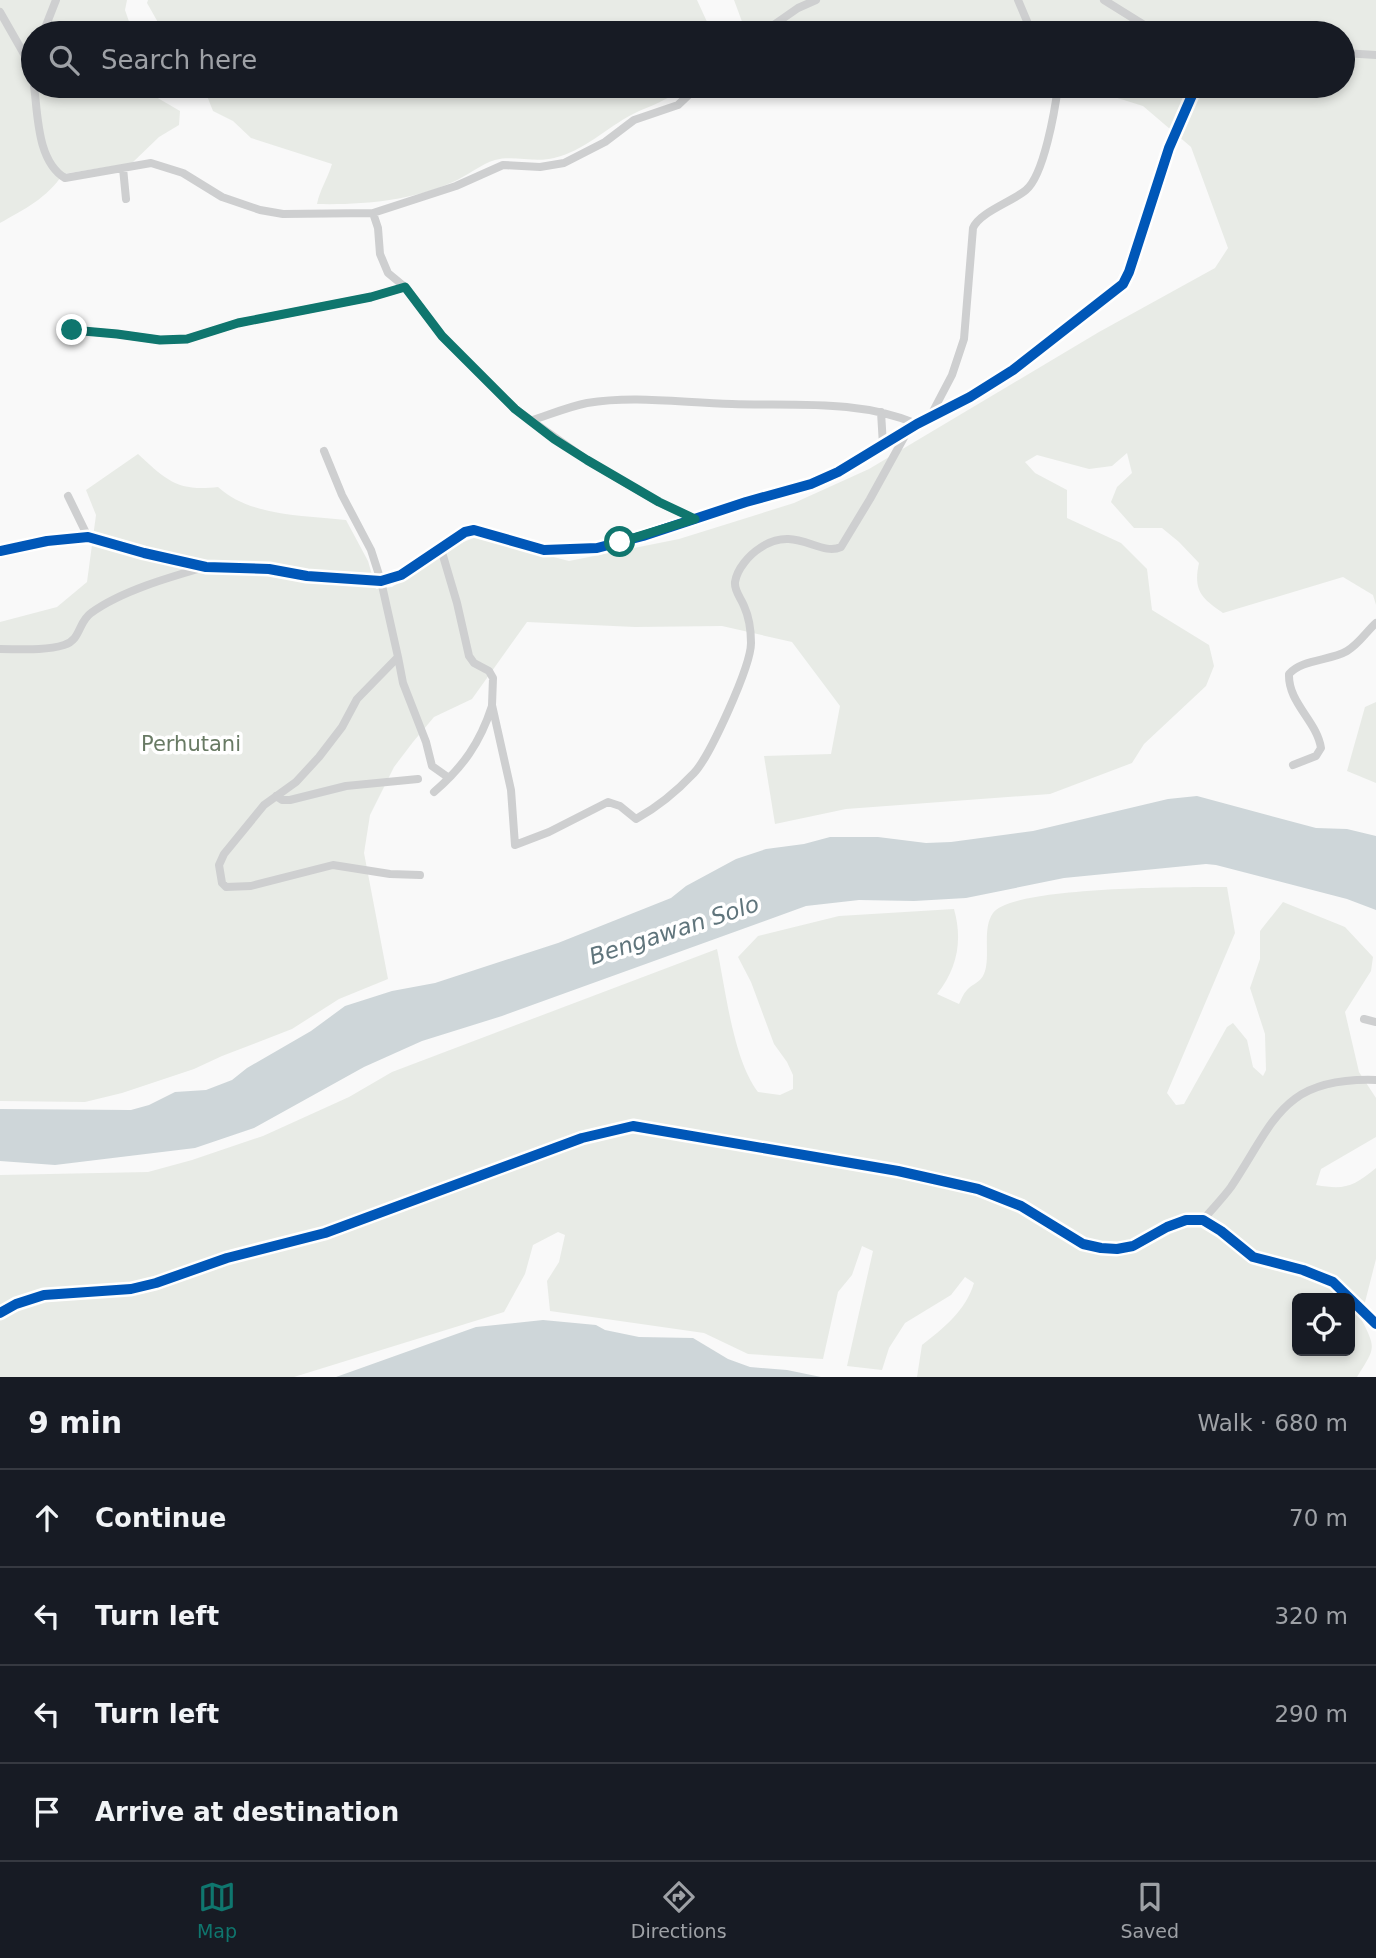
<!DOCTYPE html>
<meta charset="utf-8">
<style>
body{margin:0;font-family:"DejaVu Sans",sans-serif;background:#242831;color:#f1f3f6}
.controls{position:absolute;right:21px;bottom:21px;display:grid;overflow:hidden;border-radius:10px;box-shadow:0 4px 10px #0003}
.controls button{width:63px;height:63px;display:grid;place-items:center;padding:0;border:0;border-bottom:2px solid #363941;background:#171b24;color:#f1f3f6;font:35px sans-serif}
.stop{position:absolute;width:21px;height:21px;margin:-16px;border:5px solid #0f766e;border-radius:50%;background:#fff}
.stop.end{background:#0f766e;border-color:#fff;box-shadow:0 2px 7px #0008}
.list{margin:0;padding:0;list-style:none}
h2{display:flex;justify-content:space-between;align-items:center;height:91px;margin:0;padding:0 28px;font-size:30px}
h2 small{font-size:23px;font-weight:400;color:#9ea1a6}
.list li{display:grid;grid-template-columns:46px 1fr auto;gap:21px;align-items:center;box-sizing:border-box;height:98px;padding:0 28px;border-top:2px solid #363941}
.list b{display:block;font-size:26px;white-space:nowrap}
.list em{font-size:23px;font-style:normal;color:#9ea1a6}
.icon{flex:none;width:38px;height:38px;fill:none;stroke:currentColor;stroke-width:2;stroke-linecap:round;stroke-linejoin:round}
.map{position:relative;flex:none;width:1376px;height:1377px;overflow:hidden}
.search{position:absolute;background:#171b24;box-shadow:0 4px 10px #0003;left:21px;right:21px;top:21px;height:77px;display:flex;align-items:center;gap:18px;box-sizing:border-box;padding:0 24px;border-radius:38px;color:#9ea1a6;font-size:26px}
.sheet{height:483px;background:#171b24}
nav{display:flex;justify-content:space-around;align-items:center;box-sizing:border-box;height:98px;border-top:2px solid #363941;background:#171b24;font-size:19px;color:#9ea1a6}
nav a{display:grid;justify-items:center;gap:4px}
nav .on{color:#0f766e}
.map>svg:first-child{display:block}
</style>
<div class="map">
<svg width="1376" height="1377" viewBox="0 0 1376 1377">
<rect width="100%" height="100%" fill="#f9f9f9"/>
<path fill="#e8ebe6" fill-rule="evenodd" d="M0 0H127L125 10 133 33H33V86H126L125 91 156 97 180 111 179 125 159 137 132 163 63 174C47 198 25 209 0 223Z
M148 0H697L708 24 707 33H164L147 3Z
M734 0H1376V605L1373 595 1343 577 1223 613C1201 598 1193 590 1199 563L1179 542 1162 528H1134L1111 502 1117 487 1132 473 1127 453 1112 466 1089 469 1037 455 1025 462 1035 473 1067 490V518L1121 543 1147 569 1152 610 1209 645 1214 666 1206 686 1144 744 1132 763 1050 794 846 809 775 824 764 756 831 754 840 706 792 642 722 626 635 627 527 622 472 699 434 717 413 742 394 767 370 815 364 853 388 979 339 999 292 1029 222 1056 194 1069 122 1093 85 1102 0 1101V622L57 607 87 582 96 515 86 490 138 454C166 480 178 492 218 487 251 517 304 515 346 520L368 561 376 589 392 587 456 545 476 537 569 561 679 539 794 503 869 469 1099 332 1215 268 1228 248 1191 147 1143 106 1079 86H1343V33H757L744 27Z
M203 86H683C669 101 651 105 633 114 606 128 584 151 554 158 535 163 513 155 495 160 481 164 467 176 453 182 411 201 362 205 317 204 320 189 328 178 332 164L251 138 233 121 213 111Z
M1376 702V783L1347 771 1365 707Z
M1227 887 1235 933 1167 1093 1176 1105 1184 1104 1227 1027 1233 1023 1247 1040 1253 1067 1263 1076 1266 1070 1265 1034 1250 988 1260 959V931L1283 902 1345 927 1373 957 1371 971 1345 1012 1359 1072 1376 1098V1137L1321 1169 1316 1185C1345 1190 1353 1187 1376 1168V1259L1361 1318C1376 1349 1376 1347 1357 1377H917L922 1345C944 1328 966 1310 974 1283L965 1277 951 1295 905 1323 889 1348 882 1370 847 1366 873 1251 862 1246 852 1275 838 1292 823 1359 748 1354 704 1333 550 1311 547 1281 559 1262 565 1235 558 1232 533 1245 525 1274 504 1312 294 1377H0V1175L148 1172 192 1160 263 1136 349 1097 392 1072 717 949C726 991 733 1059 758 1092L780 1095 793 1089V1075L787 1062 774 1044 751 982 738 957 758 936 839 916 954 909C963 941 957 969 937 994L959 1004C961 1000 963 994 967 990 971 985 980 982 983 976 992 959 981 930 993 913 1012 886 1190 887 1227 887ZM1297 1298H1350V1351H1297Z"/>
<path fill="#ced6d9" d="M1197 796 1316 828 1347 829 1376 836V910L1347 899 1216 865 1206 864 1064 878 966 898 914 901 859 900 806 906 502 1016 422 1041 364 1067 254 1128 195 1148 55 1165 0 1161V1109L131 1110 149 1105 175 1092 206 1090 232 1080 247 1068 311 1031 345 1006 392 991 435 983 558 943 671 898 686 886 736 859 766 849 804 844 830 837H878L926 843 951 842 1033 831 1168 799Z
M543 1320 596 1325 605 1330 639 1337 693 1338 728 1359 750 1367 787 1370 821 1377H336L476 1327Z"/>
<g fill="none" stroke-linecap="round" stroke-linejoin="round">
<path stroke="#cecfd0" stroke-width="8" d="M1018 0 1032 33
M1104 0 1157 33
M0 12 32 68
M43 33 56 0
M762 33 798 8 816 0
M1343 53 1376 55
M33 64V79
M34 86C38 115 37 161 65 178L151 163 183 173 222 197 260 210 283 214 373 213 456 186 503 165 540 167 564 163 605 142 634 120 678 105 698 86
M123 168 126 199
M373 213 378 228 380 254 388 273 405 287 442 336 515 409 587 460 658 502 695 519
M72 330 117 334 160 340 187 339 238 323 371 297 405 287
M881 412 883 445
M930 417 952 375 964 339 973 228C980 212 1012 202 1026 190 1044 175 1055 110 1058 86
M530 421C549 415 567 407 587 403 635 395 683 403 732 404 793 406 860 399 917 424
M324 451 342 495 371 550 381 581 398 657 357 699 342 727 319 757 296 782 264 805 224 854 219 865 222 883 226 887 251 886 333 865 390 874 420 875
M68 496 88 537
M441 549 457 603 469 656 474 663 489 671 493 678 492 705 511 790 515 845 549 832 608 802 620 806 636 819C656 808 678 790 694 773 710 756 751 666 751 643 751 631 749 617 744 606 741 598 734 591 735 582 737 569 749 555 760 548 795 524 819 557 841 547L870 499 907 432
M0 551 47 541 88 537 144 553 206 567 269 569 307 576 381 581 401 575 465 532 474 530 544 550 597 548 643 536 746 502 811 484 838 472 917 424 970 397 1013 370 1123 284 1129 272 1169 148 1196 86
M0 649C20 649 45 651 64 645 81 640 78 622 91 613 121 591 170 577 205 567
M398 657 403 683 426 742 432 766 449 778
M1293 765 1316 756 1321 748C1317 721 1288 703 1289 674 1302 659 1330 661 1347 651 1359 644 1366 632 1376 623
M434 792C463 767 480 743 492 706
M276 796 282 800H290L346 786 418 779
M1364 1019 1376 1022
M1203 1220C1212 1209 1223 1198 1231 1187 1275 1121 1282 1077 1376 1080
M0 1313 16 1304 44 1295 131 1289 156 1283 227 1258 325 1233 582 1138 633 1126 898 1171 978 1189 1021 1206 1083 1244 1101 1248 1117 1249 1133 1246 1167 1227 1186 1220H1203L1221 1231 1253 1257 1303 1270 1333 1282 1376 1324"/>
<defs>
<path id="cycleway" d="M0 551 47 541 88 537 144 553 206 567 269 569 307 576 381 581 401 575 465 532 474 530 544 550 597 548 643 536 746 502 811 484 838 472 917 424 970 397 1013 370 1123 284 1129 272 1169 148 1196 86
M0 1313 16 1304 44 1295 131 1289 156 1283 227 1258 325 1233 582 1138 633 1126 898 1171 978 1189 1021 1206 1083 1244 1101 1248 1117 1249 1133 1246 1167 1227 1186 1220H1203L1221 1231 1253 1257 1303 1270 1333 1282 1376 1324"/>
</defs>
<use href="#cycleway" stroke="#fff" stroke-width="15"/>
<use href="#cycleway" stroke="#0057b8" stroke-width="10"/>
</g>
<g fill="none" stroke-linecap="round" stroke-linejoin="round">
<path stroke="#0f766e" stroke-width="9" d="M72 330 117 334 160 340 187 339 238 323 371 297 405 287 442 336 515 409 554 439 587 460 659 502 695 519 620 542"/>
</g>
<g text-anchor="middle" dominant-baseline="central" stroke-width="7" stroke-linejoin="round" paint-order="stroke">
<g font-size="21" fill="#687a64" stroke="#fff">
<text x="191" y="744">Perhutani</text>
</g>
<g font-size="23" font-style="italic" fill="#60757c" stroke="#fff">
<text transform="translate(674 930) rotate(-18)">Bengawan Solo</text>
</g>
</g>
</svg>
<div class="controls">
<button><svg class="icon" aria-label="locate" viewBox="0 0 24 24"><circle cx="12" cy="12" r="6"/><path d="M12 2v4M12 18v4M2 12h4M18 12h4"/></svg></button>
</div>
<div class="stop" style="left:620px;top:542px"></div>
<div class="stop end" style="left:72px;top:330px"></div>
<div class="search"><svg class="icon" aria-label="search" viewBox="0 0 24 24"><circle cx="10" cy="10" r="6"/><path d="M15 15l6 6"/></svg>Search here</div>
</div>
<section class="sheet">
<h2>9 min<small>Walk · 680 m</small></h2>
<ul class="list">
<li><svg class="icon" aria-label="ahead" viewBox="0 0 24 24"><path d="M12 20V5M6 11l6-6 6 6"/></svg><div><b>Continue</b></div><em>70 m</em></li>
<li><svg class="icon" aria-label="left" viewBox="0 0 24 24"><path d="M17 20v-9H6M10 6l-5 5 5 5"/></svg><div><b>Turn left</b></div><em>320 m</em></li>
<li><svg class="icon" aria-label="left" viewBox="0 0 24 24"><path d="M17 20v-9H6M10 6l-5 5 5 5"/></svg><div><b>Turn left</b></div><em>290 m</em></li>
<li><svg class="icon" aria-label="arrive" viewBox="0 0 24 24"><path d="M6 21V4h12l-3 4 3 4H6"/></svg><div><b>Arrive at destination</b></div></li>
</ul>
</section>
<nav>
<a class="on"><svg class="icon" aria-label="map" viewBox="0 0 24 24"><path d="M3 6l6-2 6 2 6-2v14l-6 2-6-2-6 2zM9 4v14M15 6v14"/></svg>Map</a>
<a><svg class="icon" aria-label="directions" viewBox="0 0 24 24"><path d="M12 3l9 9-9 9-9-9zM9 14v-3h6M13 9l2 2-2 2"/></svg>Directions</a>
<a><svg class="icon" aria-label="saved" viewBox="0 0 24 24"><path d="M7 4h10v16l-5-4-5 4z"/></svg>Saved</a>
</nav>
